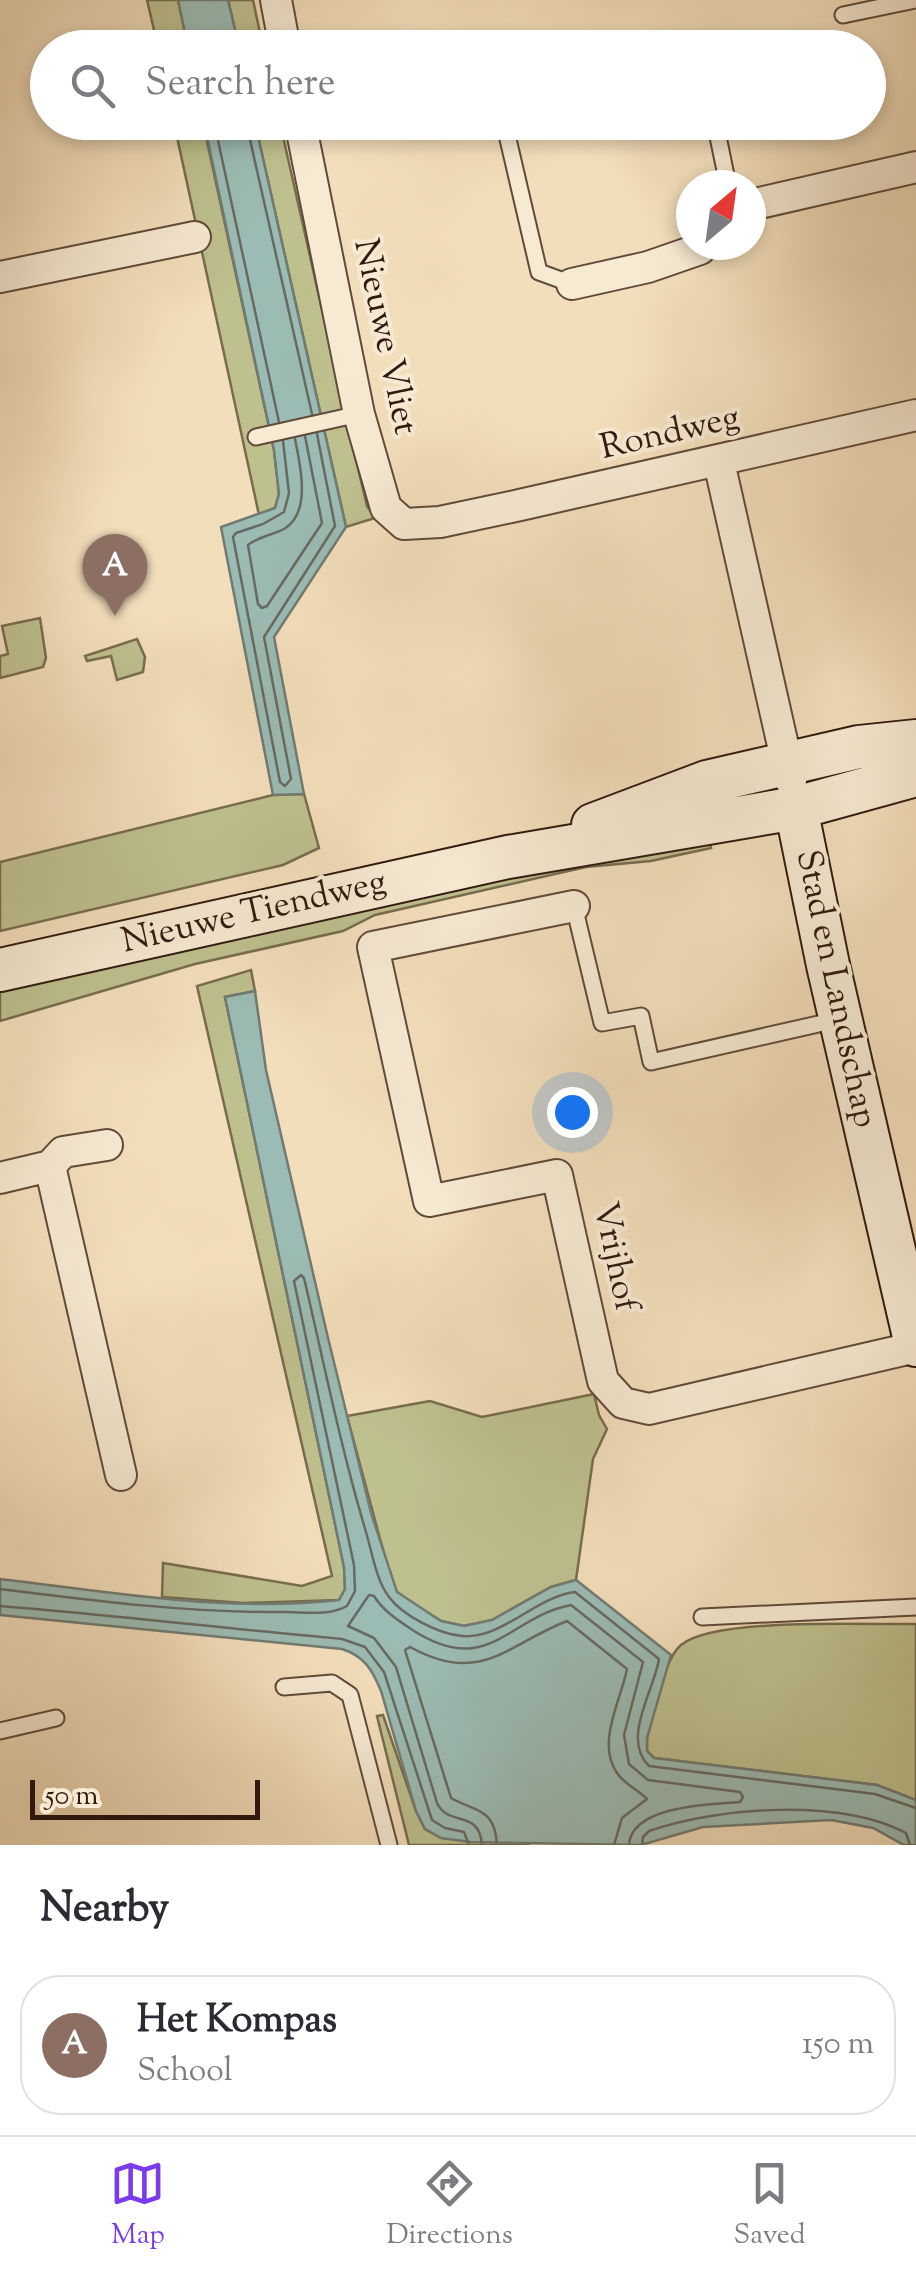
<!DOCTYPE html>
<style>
body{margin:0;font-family:"Sorts Mill Goudy",serif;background:#f7f7f7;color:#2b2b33}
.compass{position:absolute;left:676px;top:170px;width:90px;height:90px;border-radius:50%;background:#fff;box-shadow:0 5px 15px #0003;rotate:29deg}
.scale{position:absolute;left:30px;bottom:25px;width:230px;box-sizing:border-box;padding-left:10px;border:5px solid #32190f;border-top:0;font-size:28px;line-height:35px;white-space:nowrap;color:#32190f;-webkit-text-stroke:8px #f7ead3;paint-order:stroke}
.you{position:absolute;left:572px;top:1112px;width:35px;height:35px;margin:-25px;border:8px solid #fff;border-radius:50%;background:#1a73e8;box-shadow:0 0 0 15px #1a73e833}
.badge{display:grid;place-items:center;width:65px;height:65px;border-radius:50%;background:#7c3aed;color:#fff;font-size:32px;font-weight:700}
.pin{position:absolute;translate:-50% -82px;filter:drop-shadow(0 2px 5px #0008)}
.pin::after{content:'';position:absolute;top:52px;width:35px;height:30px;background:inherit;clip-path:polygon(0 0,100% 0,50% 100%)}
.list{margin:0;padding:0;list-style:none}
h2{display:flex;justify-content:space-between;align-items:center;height:130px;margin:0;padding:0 40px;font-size:42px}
h2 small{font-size:32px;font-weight:400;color:#7c7c81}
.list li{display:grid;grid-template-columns:65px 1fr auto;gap:30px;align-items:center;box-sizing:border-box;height:140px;margin:0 20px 20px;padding:0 20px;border:2px solid #e1e1e2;border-radius:40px}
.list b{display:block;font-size:38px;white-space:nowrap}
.list p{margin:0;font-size:32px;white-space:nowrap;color:#7c7c81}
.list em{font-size:32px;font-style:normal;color:#7c7c81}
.icon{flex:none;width:55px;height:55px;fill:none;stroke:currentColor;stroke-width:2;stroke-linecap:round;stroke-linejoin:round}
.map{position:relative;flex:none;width:916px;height:1845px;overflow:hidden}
.search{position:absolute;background:#fff;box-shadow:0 5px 15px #0003;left:30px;right:30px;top:30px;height:110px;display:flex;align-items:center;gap:25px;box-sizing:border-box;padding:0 35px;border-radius:55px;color:#7c7c81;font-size:38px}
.sheet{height:290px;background:#fff}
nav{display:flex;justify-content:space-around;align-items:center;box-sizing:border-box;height:140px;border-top:2px solid #e1e1e2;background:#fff;font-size:28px;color:#7c7c81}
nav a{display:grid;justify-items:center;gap:5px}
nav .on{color:#7c3aed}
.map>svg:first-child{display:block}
</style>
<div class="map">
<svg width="916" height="1845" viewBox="0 0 916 1845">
<rect width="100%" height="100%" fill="#f3debb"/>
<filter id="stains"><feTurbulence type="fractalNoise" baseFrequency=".002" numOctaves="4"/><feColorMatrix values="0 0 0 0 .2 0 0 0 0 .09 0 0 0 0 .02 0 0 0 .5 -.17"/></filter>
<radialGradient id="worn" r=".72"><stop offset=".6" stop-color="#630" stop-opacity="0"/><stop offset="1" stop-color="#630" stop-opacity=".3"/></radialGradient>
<path fill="#bec08e" stroke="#786c4e" stroke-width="2.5" d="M147 0H178L188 47H158Z
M228 0H253L263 47H239Z
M174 123H203L274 450 279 494 275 508 259 515Z
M255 123H280L352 443 367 506 375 518 346 527Z
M40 618 46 658 43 667 0 678V656L8 654 2 626Z
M137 639 145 657 143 672 117 680 111 656 87 661 85 656Z
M304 794 319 848 283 865 0 931V862L273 795Z
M707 833 711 848 651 861 586 867 375 915 343 931 195 964 0 1021V990Z
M251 970 255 991 225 997 344 1567 345 1589 339 1600 243 1603 162 1597 163 1563 302 1586 332 1576 197 986Z
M594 1394 599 1415 607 1429 593 1459 576 1580 551 1587 492 1620 464 1626 441 1621 417 1606 397 1592 390 1576 347 1416 430 1401 482 1417Z
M916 1624V1800L877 1785 654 1758 647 1751V1738C654 1715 663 1660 681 1645 714 1617 868 1625 916 1624Z
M383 1715 416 1811 425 1829 442 1838 530 1845H409L377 1716Z"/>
<path fill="#9bbcb4" stroke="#717b72" stroke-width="2.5" d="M178 0H228L239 47H188Z
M204 123H255L346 527 274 637 304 794 273 795 221 527 275 508 279 494 274 450Z
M255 991 266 1070 328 1338 371 1513 397 1592 441 1621 464 1626 492 1620 551 1587 576 1580 671 1655 647 1738V1751L654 1758 877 1785 916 1800V1845H904L873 1828 831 1820 703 1827 641 1845 470 1842 441 1838 425 1829 416 1811 381 1691C372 1669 364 1656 342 1649L0 1615V1579C111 1592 227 1613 339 1600L345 1589 344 1567 225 997Z"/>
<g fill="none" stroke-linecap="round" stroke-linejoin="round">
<path stroke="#666a62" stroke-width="2.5" d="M214 122 279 422
M246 122 312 414
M295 439C300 464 312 513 284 529 272 535 258 537 248 545L258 604 262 608 267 606 322 523 305 436
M283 441 289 493 284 512 263 524 236 533 233 537 280 782 285 786 291 779 264 637 335 526 317 434
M0 1589C95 1601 190 1613 286 1612 305 1612 330 1616 347 1606L355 1591 354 1565 294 1281 301 1275 304 1278C324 1363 341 1449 366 1532 372 1552 376 1580 389 1597 403 1616 439 1634 462 1636 503 1639 535 1597 575 1592L659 1659C654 1691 621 1739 649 1766L875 1794 916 1808
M0 1606C114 1615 228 1629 342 1639L365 1647 384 1672 432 1820 445 1828 464 1832 469 1845
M482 1845C479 1808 449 1828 437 1803L396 1667 374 1638 348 1626 369 1595 374 1596C383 1611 399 1621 414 1631 489 1678 508 1617 571 1605L643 1662 624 1735 629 1764 648 1780 740 1792 743 1797 740 1802C709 1804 631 1806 629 1845
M497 1845C495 1807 475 1812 451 1798L405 1650 410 1647C481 1686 506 1645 567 1621L627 1669C621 1700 596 1743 617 1773 625 1785 639 1790 647 1799L622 1818 614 1845
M642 1845 643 1837 649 1831C719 1807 839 1798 906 1833L910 1845"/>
<defs>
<path id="lane" d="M843 15 915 0
M504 122 539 272 572 284
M715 122 728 185
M256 437 359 414
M574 906 602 1023 641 1016 651 1062 836 1020
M702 1617 916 1607
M284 1687 332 1683 350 1695 389 1845
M0 1731 56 1718"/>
<path id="street" d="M276 0 285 48
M300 122 359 414 386 508 404 524 440 522 520 505 916 415
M751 205 916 167
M0 277 195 237
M572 284 648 267 700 249 703 245
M719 462 791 781
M574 906 373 947 429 1201 557 1175 603 1381 623 1403 649 1409 916 1347
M50 1166 63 1152 107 1145
M0 1178 50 1166 121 1475"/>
<path id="secondary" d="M796 808 828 965 916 1345
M593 825 707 782 859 747 916 741
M0 970 508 857 796 808 916 775"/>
</defs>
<use href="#lane" stroke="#624a3a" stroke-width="19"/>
<use href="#street" stroke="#624a3a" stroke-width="34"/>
<use href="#secondary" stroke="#32190f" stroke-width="46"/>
<use href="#lane" stroke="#f7ead3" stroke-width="15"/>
<use href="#street" stroke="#f7ead3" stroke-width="30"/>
<use href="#secondary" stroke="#f7ead3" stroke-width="42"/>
</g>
<g text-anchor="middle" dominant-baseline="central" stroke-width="8" stroke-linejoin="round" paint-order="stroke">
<g font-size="35" fill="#32190f" stroke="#f7ead3">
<text transform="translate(384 337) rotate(78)">Nieuwe Vliet</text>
<text transform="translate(670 434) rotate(-13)">Rondweg</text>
<text transform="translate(254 913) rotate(-13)">Nieuwe Tiendweg</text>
<text transform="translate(835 989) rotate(78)">Stad en Landschap</text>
<text transform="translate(614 1257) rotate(78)">Vrijhof</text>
</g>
</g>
<rect width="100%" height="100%" filter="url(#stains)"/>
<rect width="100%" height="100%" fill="url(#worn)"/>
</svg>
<svg class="compass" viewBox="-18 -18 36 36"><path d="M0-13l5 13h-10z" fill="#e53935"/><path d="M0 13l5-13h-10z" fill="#7c7c81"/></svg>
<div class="scale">50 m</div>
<div class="you"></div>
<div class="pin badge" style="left:115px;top:616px;background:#8d6e63">A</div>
<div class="search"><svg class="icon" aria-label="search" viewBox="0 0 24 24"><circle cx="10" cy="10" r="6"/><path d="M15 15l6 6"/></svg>Search here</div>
</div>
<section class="sheet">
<h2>Nearby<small></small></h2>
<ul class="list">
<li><span class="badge" style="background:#8d6e63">A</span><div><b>Het Kompas</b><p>School</p></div><em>150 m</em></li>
</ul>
</section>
<nav>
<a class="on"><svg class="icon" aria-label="map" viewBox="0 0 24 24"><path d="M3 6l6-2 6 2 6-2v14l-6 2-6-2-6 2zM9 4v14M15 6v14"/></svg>Map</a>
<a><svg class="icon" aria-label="directions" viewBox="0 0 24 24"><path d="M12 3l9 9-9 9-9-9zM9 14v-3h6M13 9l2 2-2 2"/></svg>Directions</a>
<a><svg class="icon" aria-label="saved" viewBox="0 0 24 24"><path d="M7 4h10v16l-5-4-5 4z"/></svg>Saved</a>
</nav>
